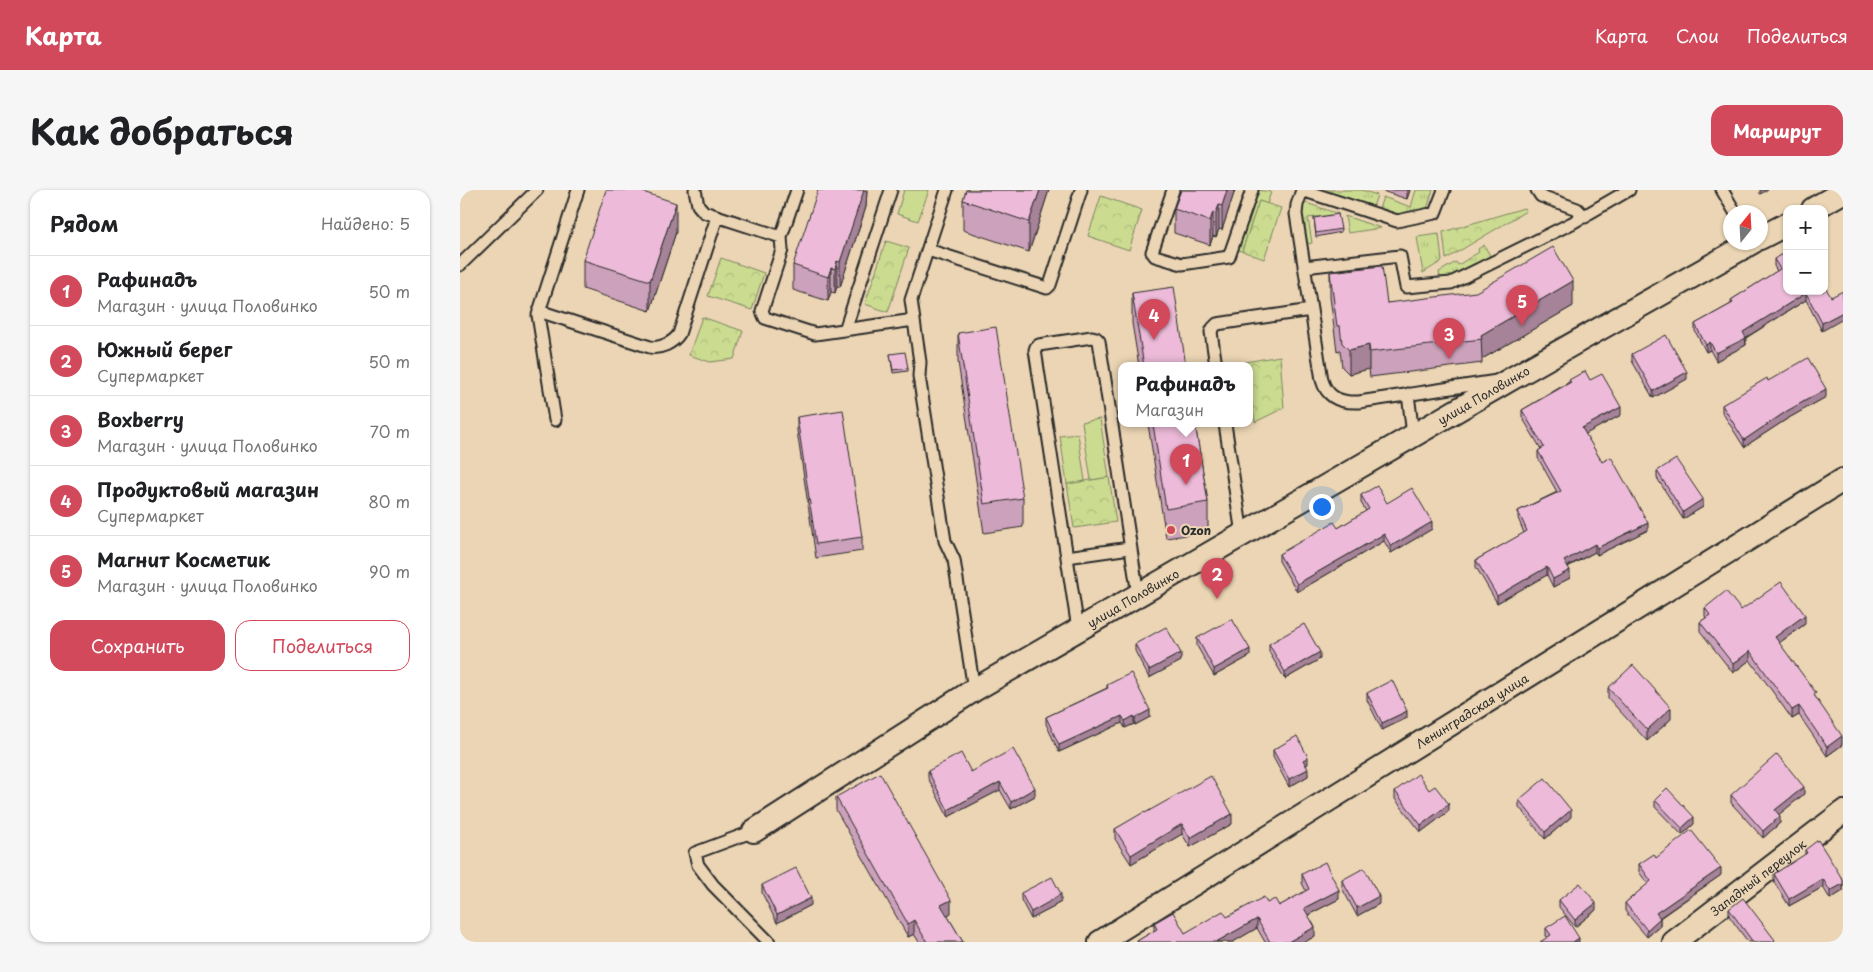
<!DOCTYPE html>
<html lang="ru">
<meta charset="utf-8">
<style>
body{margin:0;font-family:"Playpen Sans",sans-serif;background:#f6f6f6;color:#202124}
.controls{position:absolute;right:15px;top:15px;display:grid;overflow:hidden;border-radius:10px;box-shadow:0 1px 4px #0004}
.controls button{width:45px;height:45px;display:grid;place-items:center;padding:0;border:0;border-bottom:1px solid #e0e0e0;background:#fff;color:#202124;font:25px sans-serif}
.compass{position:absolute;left:1263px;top:15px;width:45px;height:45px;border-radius:50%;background:#fff;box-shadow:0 1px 4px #0004;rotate:18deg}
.you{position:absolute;left:861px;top:316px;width:18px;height:18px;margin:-12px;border:4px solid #fff;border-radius:50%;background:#1a73e8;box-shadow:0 0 0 8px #1a73e833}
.badge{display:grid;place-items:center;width:32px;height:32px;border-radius:50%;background:#d1495b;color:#fff;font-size:16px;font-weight:700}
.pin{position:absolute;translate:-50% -41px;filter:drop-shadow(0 1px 2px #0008)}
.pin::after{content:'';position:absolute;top:26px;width:18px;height:15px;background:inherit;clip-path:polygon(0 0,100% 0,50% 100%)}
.popup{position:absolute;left:658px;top:172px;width:135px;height:65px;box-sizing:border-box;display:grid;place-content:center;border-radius:10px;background:#fff;filter:drop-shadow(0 1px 4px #0005);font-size:16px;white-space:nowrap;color:#757577}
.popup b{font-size:19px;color:#202124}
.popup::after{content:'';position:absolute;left:50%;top:100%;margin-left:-10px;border:10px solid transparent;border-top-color:#fff}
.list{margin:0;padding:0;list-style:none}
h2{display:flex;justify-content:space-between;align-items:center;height:65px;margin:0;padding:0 20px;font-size:21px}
h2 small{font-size:16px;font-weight:400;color:#757577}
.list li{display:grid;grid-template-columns:32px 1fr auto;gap:15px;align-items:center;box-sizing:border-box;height:70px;padding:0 20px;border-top:1px solid #e0e0e0}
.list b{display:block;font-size:19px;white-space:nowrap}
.list p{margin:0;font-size:16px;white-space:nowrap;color:#757577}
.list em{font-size:16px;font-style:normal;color:#757577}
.actions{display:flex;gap:10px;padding:15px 20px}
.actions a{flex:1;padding:11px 0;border:1px solid #d1495b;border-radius:15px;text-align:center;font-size:18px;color:#d1495b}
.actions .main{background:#d1495b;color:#fff}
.map{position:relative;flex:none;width:1383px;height:752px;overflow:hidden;border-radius:15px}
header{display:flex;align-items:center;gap:30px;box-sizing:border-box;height:70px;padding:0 25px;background:#d1495b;color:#fff}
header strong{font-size:24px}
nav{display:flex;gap:28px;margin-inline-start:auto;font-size:18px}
.intro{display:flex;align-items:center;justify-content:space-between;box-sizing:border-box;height:120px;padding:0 30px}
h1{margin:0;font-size:35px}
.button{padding:12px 22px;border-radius:15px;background:#d1495b;color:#fff;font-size:18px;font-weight:700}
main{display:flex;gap:30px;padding:0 30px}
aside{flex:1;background:#fff;border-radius:15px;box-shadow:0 1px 4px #0004}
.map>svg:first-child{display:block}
</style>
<header>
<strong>Карта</strong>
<nav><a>Карта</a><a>Слои</a><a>Поделиться</a></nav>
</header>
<div class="intro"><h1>Как добраться</h1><a class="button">Маршрут</a></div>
<main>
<aside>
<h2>Рядом<small>Найдено: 5</small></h2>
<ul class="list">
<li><span class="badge">1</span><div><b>Рафинадъ</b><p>Магазин · улица Половинко</p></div><em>50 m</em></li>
<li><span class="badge">2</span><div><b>Южный берег</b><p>Супермаркет</p></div><em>50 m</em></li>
<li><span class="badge">3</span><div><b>Boxberry</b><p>Магазин · улица Половинко</p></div><em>70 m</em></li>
<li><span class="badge">4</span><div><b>Продуктовый магазин</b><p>Супермаркет</p></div><em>80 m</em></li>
<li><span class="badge">5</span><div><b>Магнит Косметик</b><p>Магазин · улица Половинко</p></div><em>90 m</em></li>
</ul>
<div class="actions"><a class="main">Сохранить</a><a>Поделиться</a></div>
</aside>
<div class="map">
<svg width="1383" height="752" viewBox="0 0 1383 752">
<defs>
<pattern id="grass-tufts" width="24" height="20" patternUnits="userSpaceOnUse" patternTransform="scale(1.25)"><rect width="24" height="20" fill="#cbdc90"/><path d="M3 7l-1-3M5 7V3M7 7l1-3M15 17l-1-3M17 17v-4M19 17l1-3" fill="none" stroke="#aebd7c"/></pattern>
<pattern id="forest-crowns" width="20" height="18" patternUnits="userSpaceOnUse" patternTransform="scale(1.25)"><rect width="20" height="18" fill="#cbdc90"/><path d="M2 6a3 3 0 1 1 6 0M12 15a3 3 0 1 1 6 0" fill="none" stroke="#aebd7c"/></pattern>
</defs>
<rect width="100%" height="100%" fill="#ebd5b4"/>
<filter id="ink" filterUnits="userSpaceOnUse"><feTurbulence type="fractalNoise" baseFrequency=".02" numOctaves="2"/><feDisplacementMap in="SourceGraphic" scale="10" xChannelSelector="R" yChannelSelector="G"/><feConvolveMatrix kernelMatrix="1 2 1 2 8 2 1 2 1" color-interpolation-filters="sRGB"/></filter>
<g filter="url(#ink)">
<path fill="url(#grass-tufts)" stroke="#7b845e" d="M797 0 811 2 807 14 799 11 782 61 777 60Z
M862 0H901L917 5 913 17Z
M956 0H973L967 19 938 25 919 19 923 7 951 17Z
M843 12 879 24 848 28 852 53 846 54 840 20Z
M885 26 921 38 888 43Z
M979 44 982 71 963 83 957 47Z
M1024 55 1033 71 981 92 979 82 996 72 998 75 1019 62 1018 59Z"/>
<path fill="url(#forest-crowns)" stroke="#7b845e" d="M641 6 682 20 669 60 628 46Z
M799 11 821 18 804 69 782 61Z
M1064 18 1066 21 986 69 983 42Z
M426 51 449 58 428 122 405 114Z
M261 68 304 83 292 120 248 106Z
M242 127 283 141 274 169 250 172 229 165Z
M820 166 824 218 795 232 790 201V176H786L785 172Z
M649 287 656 332 614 338 607 294Z"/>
<path fill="#cbdc90" stroke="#7b845e" d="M444 0H469L458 31 437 24Z
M640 229 649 287 631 290 622 232Z
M618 244 625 291 607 294 600 246Z"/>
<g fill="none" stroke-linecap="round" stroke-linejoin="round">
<defs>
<path id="service" d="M235 0 238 15 244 22 321 47
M337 0 321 47 322 60 302 121 305 128 355 144 454 130
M487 0 451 110 460 172 459 186 485 351 494 370 514 500
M713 0 692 62 695 66 722 74 769 67 792 0
M842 0 837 15 836 24 862 190C867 208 881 213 899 212L1037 191
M842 0 937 31 975 23 984 0
M1077 0 1081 6 1117 19 1125 27
M1262 0 1275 22
M468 60 587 98 590 95 621 0
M0 75 77 0
M844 77 940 66 946 97 991 93 1112 33 1169 0
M79 121 190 157C200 159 213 153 219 144L257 27
M385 140 431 0
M756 176 751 142 753 138 757 134 851 120
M948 204 953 245
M95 230 78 125 118 0
M765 234 782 344
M607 367 670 358
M618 439 575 160 576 157 579 155 632 147 636 148 639 151 678 405
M294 641 235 663 238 675 253 695 309 752"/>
<g id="minor">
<path d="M1353 19 1383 2"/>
<path d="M1300 48 1327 34"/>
<path id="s1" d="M294 641 514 500 1051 189 1293 52"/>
<path id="s2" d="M640 752 1383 290"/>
<path id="s3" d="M1214 752 1383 622"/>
</g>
</defs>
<use href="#service" stroke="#2b2b2b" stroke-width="15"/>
<use href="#minor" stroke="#2b2b2b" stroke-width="26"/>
<use href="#service" stroke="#ebd5b4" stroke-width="11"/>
<use href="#minor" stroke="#ebd5b4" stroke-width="22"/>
</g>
<path fill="#cca1bb" stroke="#2b2b2b" d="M407 0 406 17 380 97 377 96 375 103 371 102 368 111 333 100V75Z
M506 0H589L569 62 503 40V10Z
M721 0H775L762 40 759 39 756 47 753 46 750 55 714 43V19Z
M919 0H950L947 9Z
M854 28 881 39V42L856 47Z
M216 42 190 121 123 99V70Z
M1314 69 1364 101 1362 141 1346 110 1286 148V155L1256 171 1250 160 1246 162 1235 141V134L1271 114V110L1317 81 1314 76Z
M870 82 927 113 1113 116 1022 169V173L910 187 909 179 889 184 882 177 880 160 877 161 870 107Z
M672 103 726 176H679L672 133Z
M498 143 563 308V337L524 343 498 172Z
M430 164 448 178V181L433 183Z
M1172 164 1227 189 1193 208 1172 171Z
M1109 190H1130L1161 225 1125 244 1142 272 1188 340 1137 365 1135 362 1108 377 1110 388 1093 397 1087 385 1037 413 1016 377V370L1064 343 1058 328V321L1097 302 1078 268V261L1081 259 1062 227V220L1109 192Z
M1308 191 1366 207 1327 229 1284 257 1262 222V215Z
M337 227 402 347V361L356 368 337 241Z
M688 234H735L748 312V342L706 348Z
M1197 281 1243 317 1223 329 1197 288Z
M901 305 927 313 972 339 931 363 924 351 837 402 819 371V364L878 338 906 321 901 313Z
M1245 418 1281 420 1345 434 1319 453 1356 508 1382 555 1367 566 1339 525 1332 529 1290 470 1273 483 1240 441V432L1246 428 1245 426Z
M737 448 790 466 754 486 737 456Z
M675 454 721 471 689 488 675 461Z
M809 454 860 469 825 489 809 462Z
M647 495 690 527 675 535 674 534 665 538 662 533 599 562 586 534V527L647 498Z
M1148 498 1211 529 1187 551 1148 508Z
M907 503 947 528 922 540 907 510Z
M813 560 848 574 846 575 848 586 829 597 813 567Z
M468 581 511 582 575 606 551 619 540 600 488 627 468 588Z
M969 600 989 621 961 642 935 609V601Z
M1344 604 1318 625 1320 633 1303 648 1271 613V605Z
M376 607 491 723 487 725 503 752H459L454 744 448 747 376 620Z
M1059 610 1111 627 1085 649 1059 617Z
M1195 610 1234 634 1222 645 1195 617Z
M685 623 772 634 730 657 722 644 671 674 655 649V639Z
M1345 660 1383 690V701L1370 709 1363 697 1329 716 1314 692V684L1345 665Z
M1196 668 1261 685 1200 728V736L1187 747 1165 721V713L1188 694 1179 682V674Z
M842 684 879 709 848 725 855 746 845 752H805L797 738 773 752H677V751L694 741V733L725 743 807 713 819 716 846 701 842 693Z
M882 690 919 714 897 726 882 698Z
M302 695 351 715 317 733 302 703Z
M561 703 601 711 594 715V717L571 729 561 710Z
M1099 710 1136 720 1115 737 1099 717Z
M1269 719 1315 752H1288L1269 726Z
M1086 738 1119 752 1087 747 1086 746Z"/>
<path fill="#a68398" stroke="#2b2b2b" d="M403 0H407L406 17 380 97V72Z
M580 0H589L569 62V32Z
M767 0H775L762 40V16Z
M947 0H950L947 9Z
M1300 0H1308L1300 4Z
M216 13V42L190 121V91Z
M759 15V39L756 47V23Z
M753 22V46L750 55V31Z
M377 71V96L375 103V79Z
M371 78V102L368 111V87Z
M1113 91V116L1022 169 1021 145Z
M1346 103V110L1285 148 1286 155 1256 171V163L1283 142Z
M1383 122V129L1362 141V133Z
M1250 152V160L1246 162V155Z
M909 155V179L889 184V160Z
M1227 182V189L1193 208V201Z
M1366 199V207L1327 229 1284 257V250L1327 221Z
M1161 217V225L1122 246V238Z
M1243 309V317L1223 329V322Z
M972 332V339L931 363V356Z
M1188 333V340L1137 365V358Z
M924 344V351L837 402V394Z
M1135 354V362L1104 378V371Z
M1087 377V385L1037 413V406Z
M1110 380V388L1093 397V389Z
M1345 425V434L1315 456V447Z
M790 459V466L754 486V479Z
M1290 461V470L1273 483V474Z
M860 462V469L825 489V482Z
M721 463V471L689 488V480Z
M1339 516V525L1332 529V520Z
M1211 518V529L1187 551V540Z
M690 520V527L675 535V528Z
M947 521V528L922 540V533Z
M662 526V533L599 562V555Z
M674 526V534L665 538V531Z
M1382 546V555L1367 566V557Z
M848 567V574L843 577V570Z
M848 579V586L829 597V589Z
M540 592V600L488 627V620Z
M1344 597V604L1315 628V620Z
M575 598V606L551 619V612Z
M989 614V621L961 642V635Z
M1111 620V627L1085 649V642Z
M772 624V634L730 657V648Z
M1320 626V633L1303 648V641Z
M1234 627V634L1222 645V638Z
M722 634V644L671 674V665Z
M1261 678V685L1196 730V723Z
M1363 689V697L1329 716V709Z
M1383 694V701L1370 709V701Z
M879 700V709L844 727V718Z
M601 704V711L594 715V717L571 729V722Z
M919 706V714L897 726V718Z
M351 708V715L317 733V725Z
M491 710V723L481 729V715Z
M1136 713V720L1115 737V730Z
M1200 728V736L1187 747V740Z
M797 729V738L773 752H756Z
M454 730V744L448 747V734Z
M855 737V746L845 752H828Z
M1119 748V752H1113Z"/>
<path fill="#edbbd9" stroke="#2b2b2b" d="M146 0H177L216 13 190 91 123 70Z
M358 0H404L380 72 377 71 375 79 371 78 368 87 333 75Z
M506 0H580L569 32 503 10Z
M721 0H767L762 16 759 15 756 23 753 22 750 31 714 19Z
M878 24 881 39 856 43 854 28Z
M1093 57 1113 91 1021 145 1022 149 910 162 909 155 889 160 882 153 880 136H877L870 82 922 76 927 113 1016 102Z
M1327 62V101H1364V95L1371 107 1383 101V122L1362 133 1346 103 1283 142 1286 148 1256 163 1250 152 1246 155 1235 134 1273 113 1271 110 1320 79 1314 69Z
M714 97 726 176H684L672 103Z
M536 137 563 308 524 314 498 143Z
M1206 145 1227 182 1193 201 1172 164Z
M445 162 448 178 433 180 430 164Z
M1348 168 1366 199 1327 221 1284 250 1262 215 1307 188 1308 191Z
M1125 181 1130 190 1142 184 1161 217 1122 238 1142 272 1151 267 1188 333 1137 358 1135 354 1104 371 1110 380 1093 389 1087 377 1037 406 1016 370 1067 341 1058 321 1101 301 1078 261 1084 257 1062 220 1111 192 1109 190Z
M383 220 402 347 356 354 337 227Z
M693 234H735L748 312 706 319Z
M1216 269 1243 309 1223 322 1197 281Z
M917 296 927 313 952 298 972 332 931 356 924 344 837 394 819 364 874 332 878 338 909 319 901 305Z
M1321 392 1345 425 1315 447 1356 503 1354 505 1382 546 1367 557 1339 516 1332 520 1290 461 1273 474 1240 432 1250 425 1245 418 1266 401 1281 420Z
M772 429 790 459 754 479 737 448Z
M844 434 860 462 825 482 809 454Z
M706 437 721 463 689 480 675 454Z
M1173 475 1211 518 1187 540 1148 498Z
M671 483 690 520 675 528 674 526 665 531 662 526 599 555 586 527 648 498 647 495Z
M932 490 947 521 922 533 907 503Z
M837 546 848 567 843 570 848 579 829 589 813 560Z
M553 559 575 598 551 612 540 592 488 620 468 581 501 563 511 582Z
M1317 564 1344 597 1315 620 1320 626 1303 641 1271 605Z
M420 583 491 710 481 715 503 752H467L454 730 448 734 376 607Z
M958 584 969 600 975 596 989 614 961 635 935 601Z
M751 586 772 624 730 648 722 634 671 665 655 639 684 622 685 623Z
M1085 588 1111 620 1085 642 1059 610Z
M1207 598 1234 627 1222 638 1195 610Z
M1231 640 1261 678 1196 723 1200 728 1187 740 1165 713 1191 691 1179 674 1194 664 1196 668Z
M1358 650 1383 690V694L1370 701 1363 689 1329 709 1314 684 1347 663 1345 660Z
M865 672 879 700 844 718 855 737 828 752H810L797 729 756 752H678L677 751 697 739 694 733 713 722 725 743 763 721 767 727 804 707 807 713 815 709 819 716 849 699 842 684Z
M336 678 351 708 317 725 302 695Z
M904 678 919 706 897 718 882 690Z
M592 687 601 704 594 708V709L571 722 561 703Z
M1120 693 1136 713 1115 730 1099 710Z
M1283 708 1315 750 1312 752H1293L1269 719Z
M1105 726 1119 748 1113 752H1080L1091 745 1086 738Z"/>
</g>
<circle fill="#d1495b" stroke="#ebd5b4" stroke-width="2" cx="711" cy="340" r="5"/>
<g text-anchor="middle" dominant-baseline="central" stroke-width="4" stroke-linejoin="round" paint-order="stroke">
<g font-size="12" fill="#2b2b2b" stroke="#ebd5b4">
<text stroke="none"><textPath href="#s1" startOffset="850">улица Половинко</textPath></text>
<text stroke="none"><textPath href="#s1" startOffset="445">улица Половинко</textPath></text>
<text stroke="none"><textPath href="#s2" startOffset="438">Ленинградская улица</textPath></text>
<text stroke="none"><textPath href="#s3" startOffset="106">Западный переулок</textPath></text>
</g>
<g font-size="12" font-weight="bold" fill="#2b2b2b" stroke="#ebd5b4" text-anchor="start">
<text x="721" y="340">Ozon</text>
</g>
</g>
</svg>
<div class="controls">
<button>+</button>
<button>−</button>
</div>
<svg class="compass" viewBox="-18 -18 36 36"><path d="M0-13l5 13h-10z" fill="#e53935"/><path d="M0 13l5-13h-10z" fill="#757577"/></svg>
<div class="you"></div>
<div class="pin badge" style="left:726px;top:295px">1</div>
<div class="popup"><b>Рафинадъ</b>Магазин</div>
<div class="pin badge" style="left:757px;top:409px">2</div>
<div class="pin badge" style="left:989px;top:169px">3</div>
<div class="pin badge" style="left:694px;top:150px">4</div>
<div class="pin badge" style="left:1062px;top:136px">5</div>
</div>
</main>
